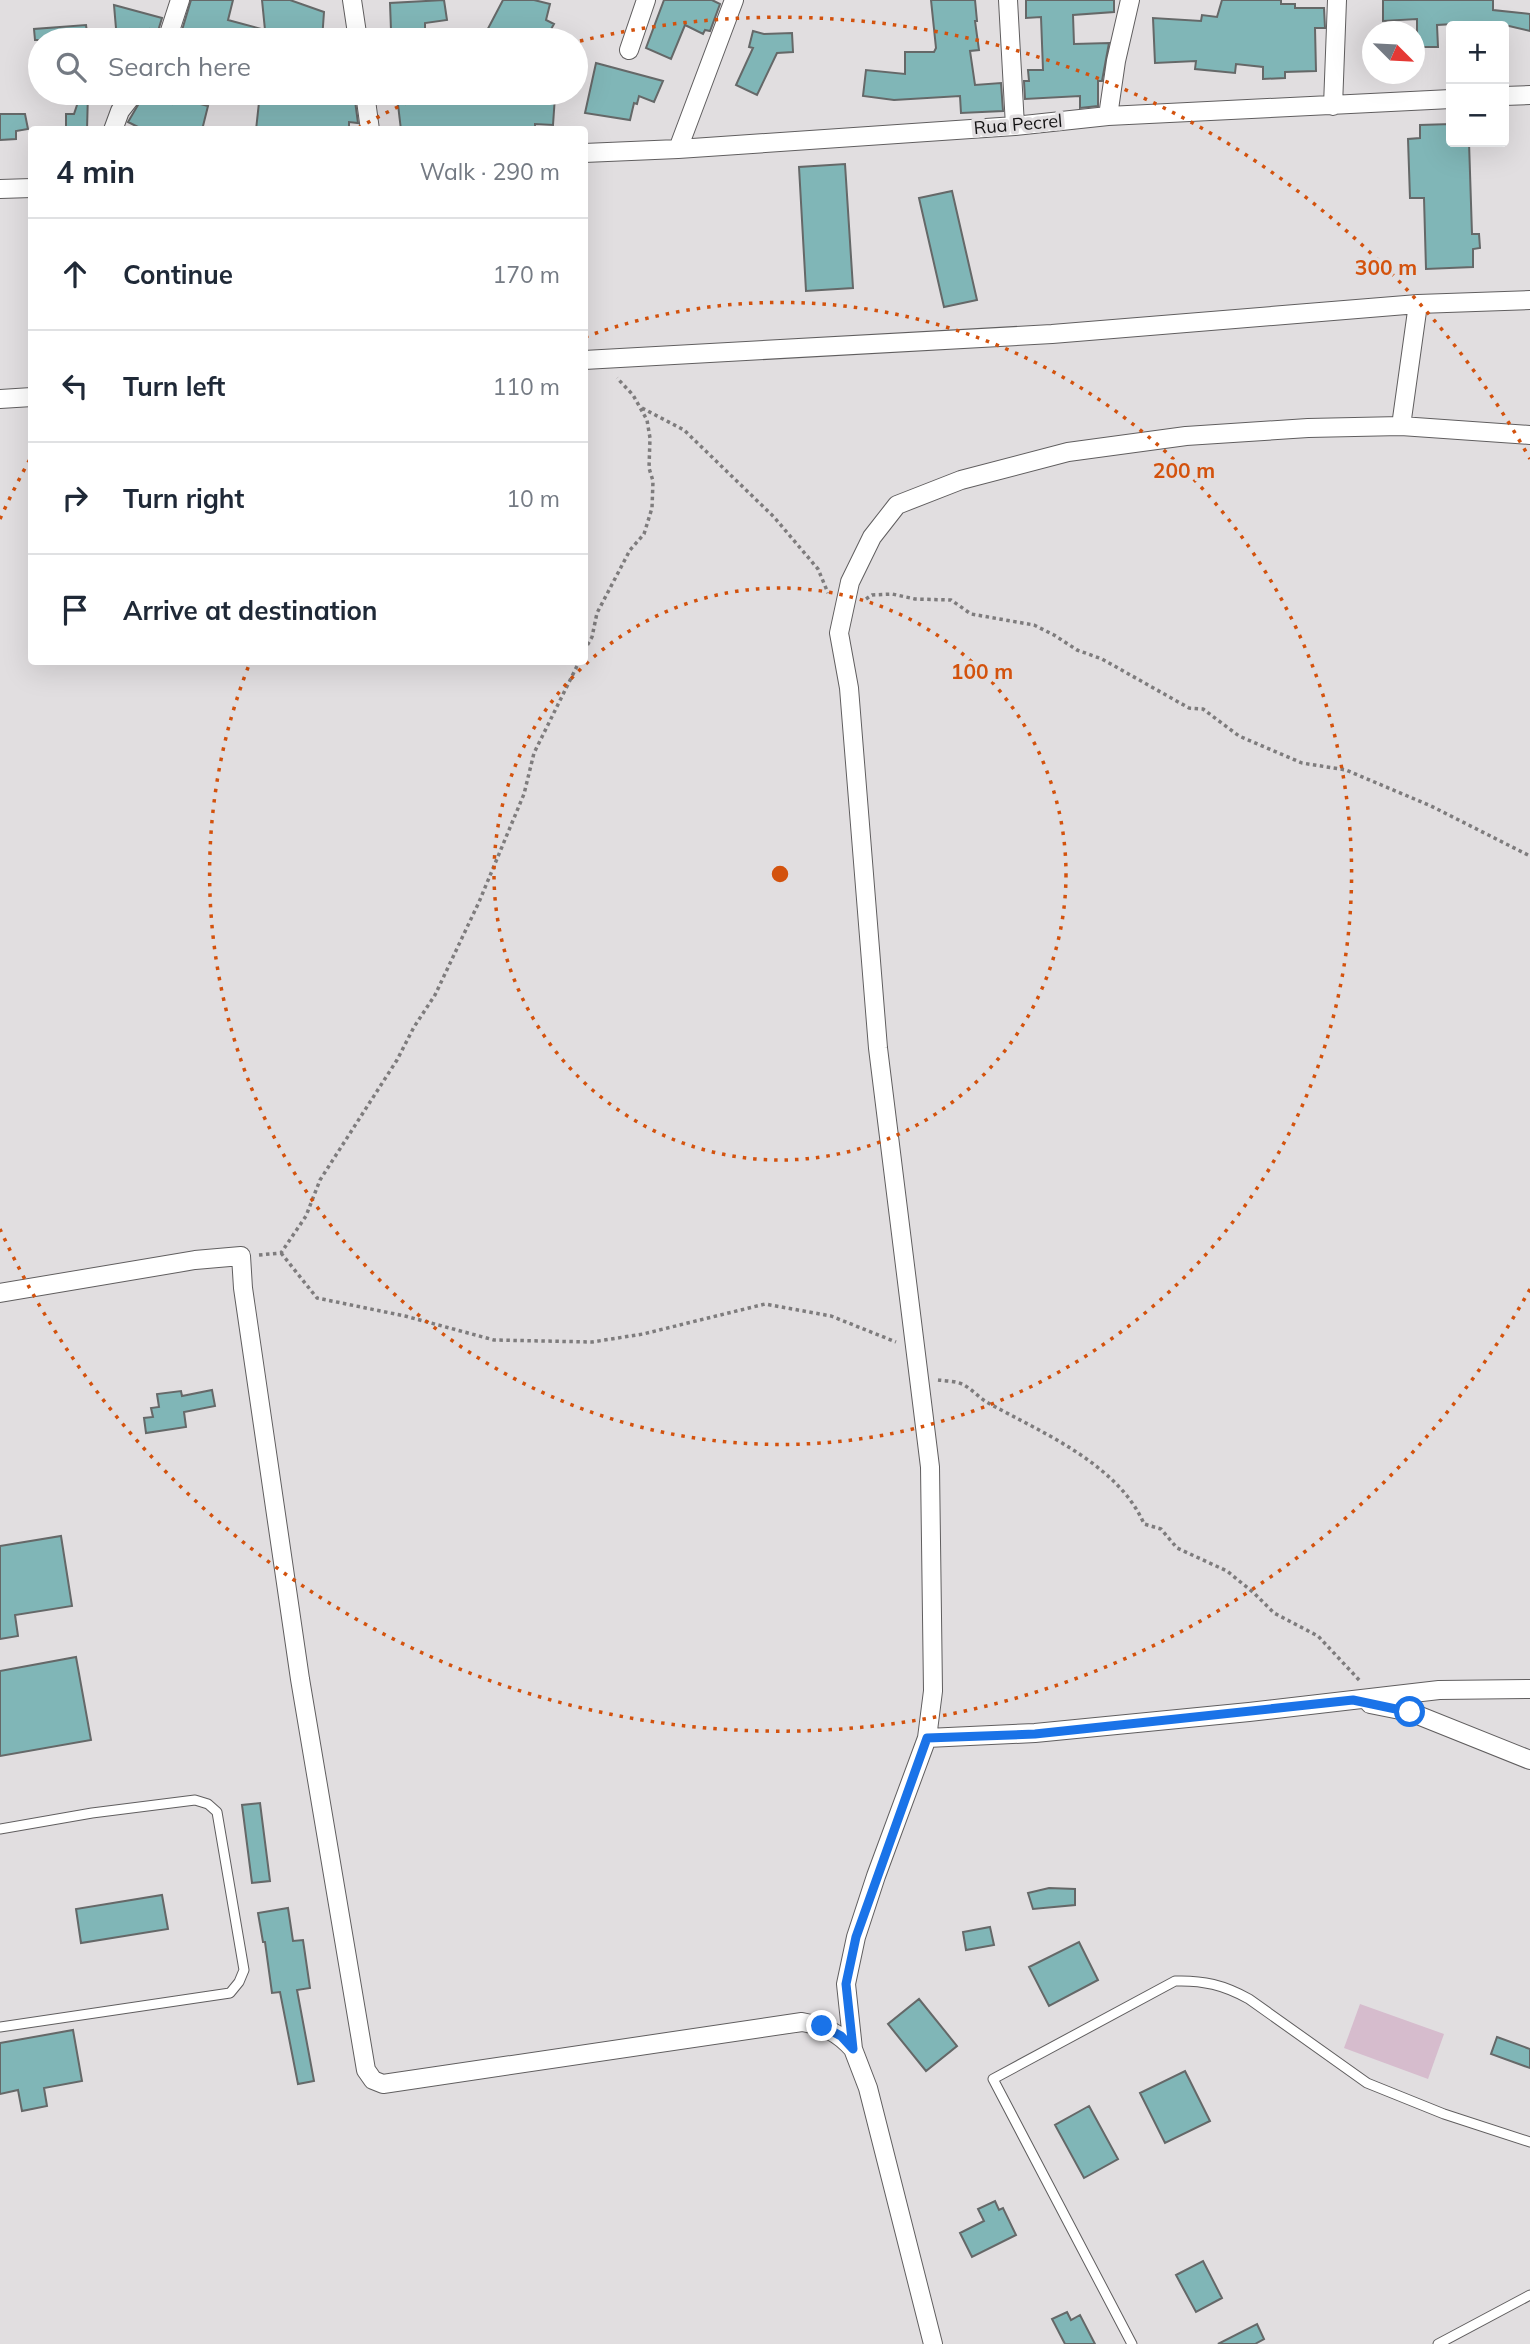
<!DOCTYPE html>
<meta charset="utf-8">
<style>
body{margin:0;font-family:Mulish,sans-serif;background:#f2f2f3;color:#1f2937}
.controls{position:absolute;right:21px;top:21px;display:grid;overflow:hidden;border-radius:7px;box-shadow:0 7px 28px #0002}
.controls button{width:63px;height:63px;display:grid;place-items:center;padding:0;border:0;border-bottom:2px solid #e0e1e3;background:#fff;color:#1f2937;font:35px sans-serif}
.compass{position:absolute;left:1362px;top:21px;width:63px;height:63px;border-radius:50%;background:#fff;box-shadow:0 7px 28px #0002;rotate:114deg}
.stop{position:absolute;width:21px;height:21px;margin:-16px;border:5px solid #1a73e8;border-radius:50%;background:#fff}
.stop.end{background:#1a73e8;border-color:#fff;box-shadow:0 2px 7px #0008}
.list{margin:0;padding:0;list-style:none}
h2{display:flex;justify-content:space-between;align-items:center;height:91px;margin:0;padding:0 28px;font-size:30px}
h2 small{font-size:23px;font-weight:400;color:#747a83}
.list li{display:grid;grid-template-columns:46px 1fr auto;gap:21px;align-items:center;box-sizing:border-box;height:112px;padding:0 28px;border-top:2px solid #e0e1e3}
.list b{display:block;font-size:26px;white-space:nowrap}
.list em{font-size:23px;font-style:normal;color:#747a83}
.icon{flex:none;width:38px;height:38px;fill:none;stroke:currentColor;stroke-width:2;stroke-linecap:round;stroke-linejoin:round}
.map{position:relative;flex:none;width:1530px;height:2344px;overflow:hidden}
.search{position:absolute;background:#fff;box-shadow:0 7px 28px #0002;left:28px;top:28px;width:560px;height:77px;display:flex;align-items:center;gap:18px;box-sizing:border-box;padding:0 24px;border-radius:38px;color:#747a83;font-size:26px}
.panel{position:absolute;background:#fff;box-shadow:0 7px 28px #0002;left:28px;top:126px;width:560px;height:539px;border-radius:7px}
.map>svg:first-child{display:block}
</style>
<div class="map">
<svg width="1530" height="2344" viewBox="0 0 1530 2344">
<rect width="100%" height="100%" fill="#e1dee0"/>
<path fill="#d6bccd" d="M1360 2004 1444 2034 1428 2079 1344 2048Z"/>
<path fill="#80b6b7" stroke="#656868" stroke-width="2" d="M191 0H233L228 20 265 30 262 0H290L324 12 322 40H191L180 37Z
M444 0 447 20 425 23V29L391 30 390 3Z
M503 0H534L550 4 546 20 554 24 545 40H482Z
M664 0H712L720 4 710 31 705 30 703 34 685 25 671 59 646 48Z
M931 0H975L977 21H975L979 50 970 51 975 85 1001 83 1003 111 961 113 960 96 894 100 863 96 866 70 905 74V52H934L936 48Z
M1026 0H1114V12L1073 15 1074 44 1109 43 1102 81H1098V106L1080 108V96L1025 99 1024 81H1029L1028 70H1043L1041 17 1026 18Z
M1222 0H1281V4H1295V8H1324L1325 28H1315L1316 71 1285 72V78L1263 79V67L1236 64 1235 73 1195 69 1196 61 1155 63 1153 18 1201 21 1202 15 1217 17Z
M1383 0H1493V10L1530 14V31L1509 26H1489V22L1437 25 1438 47H1417V19L1383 21Z
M114 5 162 18 158 31 150 29 148 36 135 32V40H117Z
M86 25 88 40H35L34 29Z
M753 31 764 34 792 33 793 52 777 53 757 95 736 85 753 48 749 47Z
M596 63 663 81 654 102 639 96 637 104 634 103 630 120 585 113Z
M81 93H88L87 130H66V114H74Z
M145 93 172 104 174 97 208 106 202 130H144L128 122Z
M260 93H354L358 123 349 122V130H256Z
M417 93 418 96 474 97 473 93H530L555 96 553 125 535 124V130H401L397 96Z
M0 114H25L28 129 16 131V139L0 140Z
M1451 124V142H1469L1472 234H1479L1480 248 1473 249V267L1426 269 1424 198H1410L1408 139 1420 138V125Z
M845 164 853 288 806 291 799 167Z
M952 191 977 300 944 307 919 198Z
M212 1390 215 1406 184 1412 186 1427 146 1433 144 1418 153 1417 151 1408 159 1407 157 1394 181 1391 182 1396Z
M61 1536 72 1606 15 1615 18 1636 0 1639V1546Z
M76 1657 91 1740 0 1756V1671Z
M260 1803 270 1881 252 1883 242 1805Z
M1049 1888 1075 1889V1905L1033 1909 1028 1893Z
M162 1895 168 1929 81 1943 76 1909Z
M288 1908 293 1941 303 1940 310 1988 297 1990 314 2081 298 2084 280 1992 272 1993 265 1942H263L258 1913Z
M990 1927 994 1945 966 1950 963 1932Z
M1079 1942 1098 1980 1049 2006 1029 1967Z
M919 1999 957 2046 926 2071 888 2024Z
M73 2030 82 2081 44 2088 47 2106 22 2111 18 2090 0 2094V2043Z
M1497 2037 1530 2049V2068L1491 2054Z
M1185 2071 1210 2121 1165 2143 1140 2093Z
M1089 2106 1118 2159 1084 2178 1055 2125Z
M995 2201 999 2210 1003 2208 1016 2235 972 2257 960 2233 984 2221 978 2209Z
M1203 2261 1222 2298 1196 2312 1176 2275Z
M1067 2312 1071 2320 1080 2315 1095 2344H1065L1052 2319Z
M1257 2324 1264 2339 1255 2344H1218Z"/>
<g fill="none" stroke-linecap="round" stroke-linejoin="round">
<defs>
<path id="service" d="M0 1829 92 1813 195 1800 208 1804 217 1812 244 1970 239 1982 230 1993 0 2027
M1132 2344 993 2079 1175 1981C1203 1980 1224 1985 1249 1999L1367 2083 1444 2114 1530 2142
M1438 2344 1530 2295"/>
<path id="minor" d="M352 0 358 40
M1008 0 1015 126
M167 40 180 0
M629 50 646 0
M365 93 370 130
M1504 96 1530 95
M1333 106 1337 0
M1108 116 1116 61 1130 0
M113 130 120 111 134 93
M678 149 734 0
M584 153 678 149 1015 126 1108 116 1451 99
M0 189 32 188
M584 360 1052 334 1418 304 1530 300
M0 399 32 397
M1401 426 1418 304
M0 1293 195 1260 241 1256 243 1288 300 1679 366 2070 373 2080 383 2084 802 2022C824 2026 838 2032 853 2049
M1370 1704 1410 1712 1530 1760
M927 1738 1035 1733 1249 1712 1439 1690 1530 1689
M933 2344 868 2088 853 2049 846 1984 856 1937 876 1876 927 1738 933 1691 930 1467 878 1048 849 688 839 633 850 582 872 537 897 505 961 480 1068 452 1186 436 1308 428 1401 426 1530 435"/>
</defs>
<use href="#service" stroke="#605e5f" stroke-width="11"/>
<use href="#minor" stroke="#605e5f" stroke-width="20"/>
<path stroke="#7e7c7d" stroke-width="3.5" stroke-dasharray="3.5 3.5" stroke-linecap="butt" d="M642 408 684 430 774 517 818 569 828 593
M866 599 872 595 892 594 915 599 951 600 971 614 1034 625 1054 635 1077 650 1102 659 1189 708 1203 709 1239 736 1302 763 1346 770 1431 806 1530 856
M584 651 592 637 597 613 630 550 644 534 652 508 653 481 649 468 650 438 647 420 633 395 617 378
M281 1253 317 1298 405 1316 494 1340 592 1342 643 1334 765 1304 831 1316 896 1342
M259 1255 281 1253 306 1216 320 1180 397 1060 414 1027 435 995 479 902 524 794 534 753 579 662
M938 1380C946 1381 957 1381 964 1385 973 1390 980 1399 990 1404 1043 1433 1119 1465 1144 1524L1161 1529 1177 1548 1227 1571 1254 1593 1274 1613 1318 1636 1361 1682"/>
<use href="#service" stroke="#fff" stroke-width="9"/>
<use href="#minor" stroke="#fff" stroke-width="18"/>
</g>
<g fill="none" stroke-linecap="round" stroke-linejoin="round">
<path stroke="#1a73e8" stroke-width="9" d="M822 2026 841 2036 853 2049 846 1984 856 1937 927 1738 1035 1734 1353 1700 1410 1712"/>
</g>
<g fill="none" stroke="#d3520d" stroke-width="3.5" stroke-dasharray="3.5 7">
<circle cx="780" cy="874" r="286"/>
<path d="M585 337A571 571 0 1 1 249 665"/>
<path d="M1530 1289A857 857 0 0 1 0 1229M0 519A857 857 0 0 1 30 459M358 128A857 857 0 0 1 425 94M580 41A857 857 0 0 1 1530 459"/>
</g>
<g text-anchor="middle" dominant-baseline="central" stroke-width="7" stroke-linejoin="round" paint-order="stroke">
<g font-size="18" fill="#141314" stroke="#e1dee0">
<text transform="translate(1018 124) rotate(-5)">Rua Pecrel</text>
</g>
</g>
<circle cx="780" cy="874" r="10" fill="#d3520d" stroke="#e1dee0" stroke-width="3.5"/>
<g font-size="21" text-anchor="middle" font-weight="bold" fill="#d3520d" stroke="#e1dee0" stroke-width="7" stroke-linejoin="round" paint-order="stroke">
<text x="1386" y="275">300 m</text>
<text x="1184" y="478">200 m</text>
<text x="982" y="679">100 m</text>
</g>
</svg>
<div class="controls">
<button>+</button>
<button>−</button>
</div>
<svg class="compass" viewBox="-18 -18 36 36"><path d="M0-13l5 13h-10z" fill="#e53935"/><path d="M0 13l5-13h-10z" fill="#747a83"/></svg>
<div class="stop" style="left:1410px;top:1712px"></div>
<div class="stop end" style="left:822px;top:2026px"></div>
<div class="search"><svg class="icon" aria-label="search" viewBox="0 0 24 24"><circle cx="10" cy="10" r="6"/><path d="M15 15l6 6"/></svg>Search here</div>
<section class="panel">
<h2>4 min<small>Walk · 290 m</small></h2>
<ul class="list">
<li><svg class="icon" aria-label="ahead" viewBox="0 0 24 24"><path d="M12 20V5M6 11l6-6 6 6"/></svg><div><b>Continue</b></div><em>170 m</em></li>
<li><svg class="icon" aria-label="left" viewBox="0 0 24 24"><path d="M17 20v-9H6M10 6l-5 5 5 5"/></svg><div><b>Turn left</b></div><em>110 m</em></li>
<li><svg class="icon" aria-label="right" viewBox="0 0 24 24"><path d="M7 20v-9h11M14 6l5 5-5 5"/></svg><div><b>Turn right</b></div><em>10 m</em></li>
<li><svg class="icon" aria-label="arrive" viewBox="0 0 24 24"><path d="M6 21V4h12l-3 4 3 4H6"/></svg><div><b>Arrive at destination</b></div></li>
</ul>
</section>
</div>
